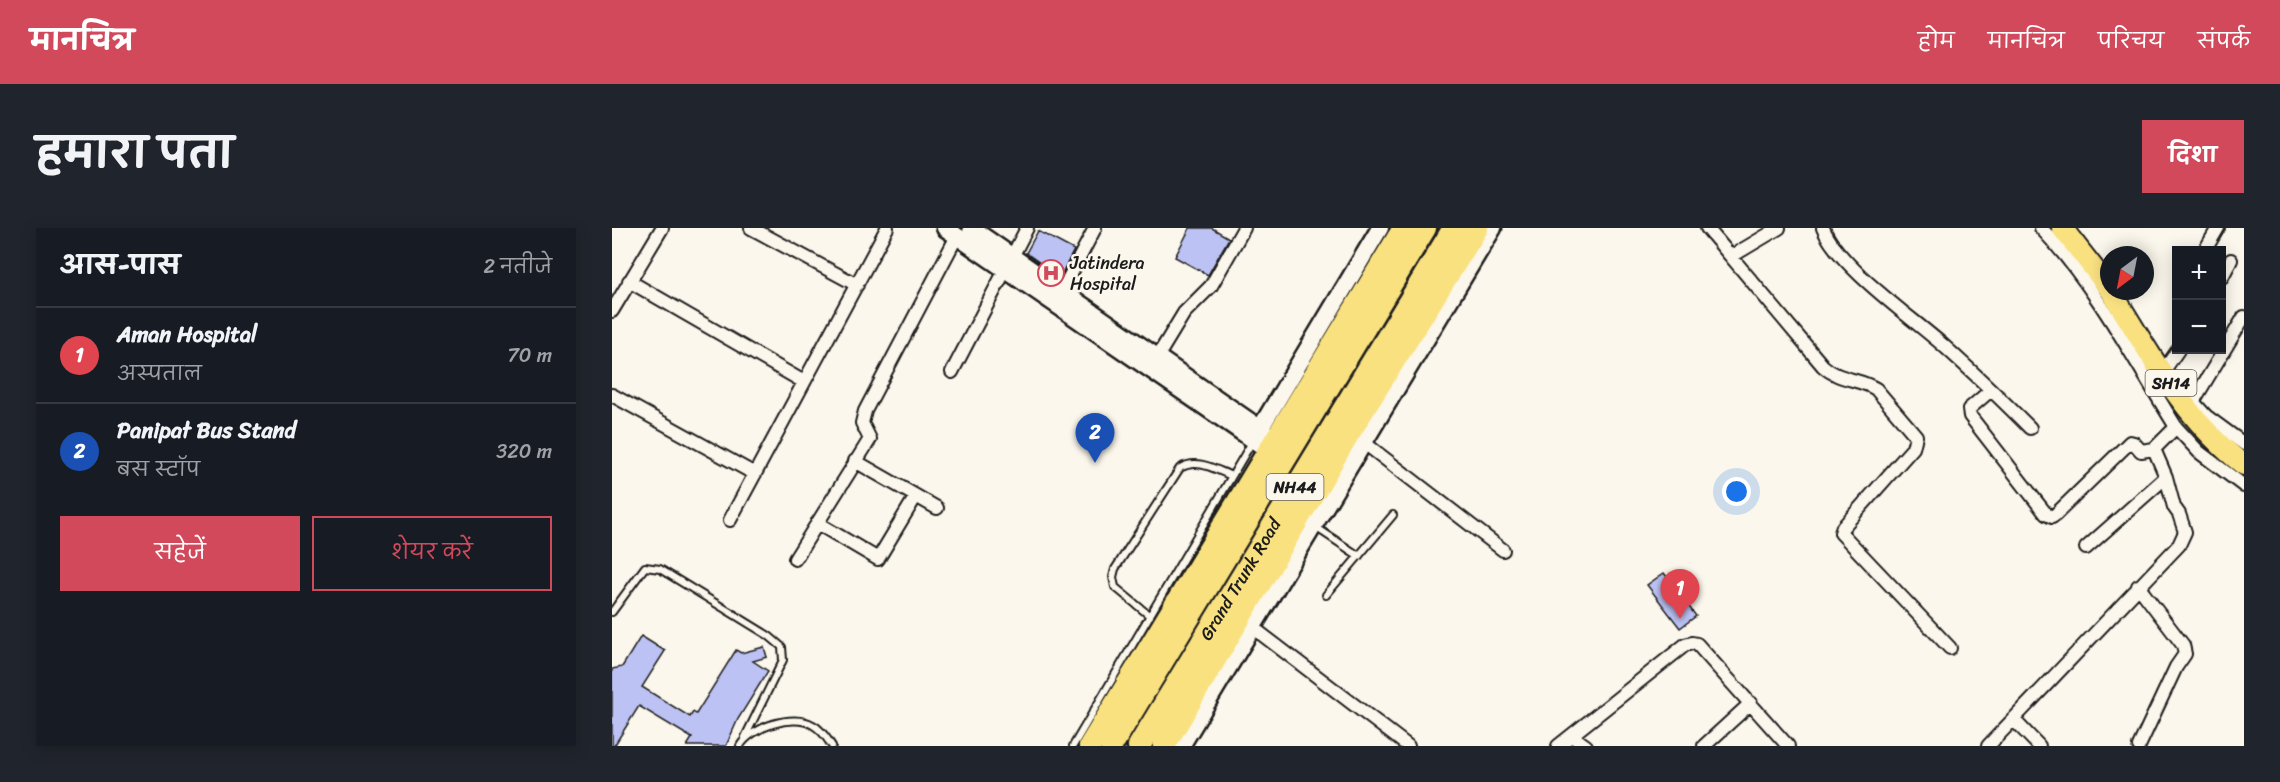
<!DOCTYPE html>
<html lang="hi">
<meta charset="utf-8">
<style>
body{margin:0;font-family:Sriracha,"Playpen Sans Deva",sans-serif;background:#20242c;color:#f1f3f6}
.controls{position:absolute;right:18px;top:18px;display:grid;overflow:hidden;border-radius:0px;box-shadow:0 3px 15px #0003}
.controls button{width:54px;height:54px;display:grid;place-items:center;padding:0;border:0;border-bottom:2px solid #363941;background:#171b24;color:#f1f3f6;font:30px sans-serif}
.compass{position:absolute;left:1488px;top:18px;width:54px;height:54px;border-radius:50%;background:#171b24;box-shadow:0 3px 15px #0003;rotate:212deg}
.you{position:absolute;left:1125px;top:264px;width:21px;height:21px;margin:-15px;border:4px solid #fff;border-radius:50%;background:#1a73e8;box-shadow:0 0 0 9px #1a73e833}
.badge{display:grid;place-items:center;width:39px;height:39px;border-radius:50%;background:#d1495b;color:#fff;font-size:20px;font-weight:700}
.pin{position:absolute;translate:-50% -50px;filter:drop-shadow(0 2px 3px #0008)}
.pin::after{content:'';position:absolute;top:32px;width:21px;height:18px;background:inherit;clip-path:polygon(0 0,100% 0,50% 100%)}
.list{margin:0;padding:0;list-style:none}
h2{display:flex;justify-content:space-between;align-items:center;height:78px;margin:0;padding:0 24px;font-size:26px}
h2 small{font-size:20px;font-weight:400;color:#9ea1a6}
.list li{display:grid;grid-template-columns:39px 1fr auto;gap:18px;align-items:center;box-sizing:border-box;height:96px;padding:0 24px;border-top:2px solid #363941}
.list b{display:block;font-size:22px;white-space:nowrap}
.list p{margin:0;font-size:20px;white-space:nowrap;color:#9ea1a6}
.list em{font-size:20px;font-style:normal;color:#9ea1a6}
.actions{display:flex;gap:12px;padding:18px 24px}
.actions a{flex:1;padding:14px 0;border:2px solid #d1495b;border-radius:0px;text-align:center;font-size:21px;color:#d1495b}
.actions .main{background:#d1495b;color:#fff}
.map{position:relative;flex:none;width:1632px;height:518px;overflow:hidden;border-radius:0px}
header{display:flex;align-items:center;gap:36px;box-sizing:border-box;height:84px;padding:0 30px;background:#d1495b;color:#fff}
header strong{font-size:28px}
nav{display:flex;gap:33px;margin-inline-start:auto;font-size:21px}
.intro{display:flex;align-items:center;justify-content:space-between;box-sizing:border-box;height:144px;padding:0 36px}
h1{margin:0;font-size:42px}
.button{padding:15px 27px;border-radius:0px;background:#d1495b;color:#fff;font-size:21px;font-weight:700}
main{display:flex;gap:36px;padding:0 36px}
aside{flex:1;background:#171b24;border-radius:0px;box-shadow:0 3px 15px #0003}
.map>svg:first-child{display:block}
</style>
<header>
<strong>मानचित्र</strong>
<nav><a>होम</a><a>मानचित्र</a><a>परिचय</a><a>संपर्क</a></nav>
</header>
<div class="intro"><h1>हमारा पता</h1><a class="button">दिशा</a></div>
<main>
<aside>
<h2>आस-पास<small>2 नतीजे</small></h2>
<ul class="list">
<li><span class="badge" style="background:#e0444e">1</span><div><b>Aman Hospital</b><p>अस्पताल</p></div><em>70 m</em></li>
<li><span class="badge" style="background:#1a4fb4">2</span><div><b>Panipat Bus Stand</b><p>बस स्टॉप</p></div><em>320 m</em></li>
</ul>
<div class="actions"><a class="main">सहेजें</a><a>शेयर करें</a></div>
</aside>
<div class="map">
<svg width="1632" height="518" viewBox="0 0 1632 518">
<rect width="100%" height="100%" fill="#fbf7ec"/>
<filter id="ink" filterUnits="userSpaceOnUse"><feTurbulence type="fractalNoise" baseFrequency=".0167" numOctaves="2"/><feDisplacementMap in="SourceGraphic" scale="12" xChannelSelector="R" yChannelSelector="G"/><feConvolveMatrix kernelMatrix="1 2 1 2 8 2 1 2 1" color-interpolation-filters="sRGB"/></filter>
<g filter="url(#ink)">
<path fill="#bcc2f4" stroke="#1c1c1c" stroke-width="1.5" d="M578 0H600L617 10 596 47 563 29Z
M426 3 462 22 448 49 414 25Z
M1052 345 1084 388 1068 400 1035 357Z
M29 408 53 423 30 459 78 489 81 484 84 486 124 422 129 425 152 419 155 429 141 433 156 443 126 491 114 518H75L80 510 27 478 2 518H0V441L10 439Z"/>
<g fill="none" stroke-linecap="round" stroke-linejoin="round">
<defs>
<path id="lane" d="M702 298 747 328
M714 367 781 287
M0 384 33 339 48 341 157 408 170 419 171 432 133 509
M538 388 503 359 501 349 503 341 568 240C586 230 602 241 620 248
M128 518C139 499 181 485 201 497 209 501 215 510 220 518
M461 518 640 214"/>
<path id="street" d="M139 0 245 57
M1095 0 1211 138C1227 153 1247 150 1264 161L1304 208 1301 220 1231 299 1229 305 1338 420
M1211 0C1226 38 1299 89 1332 118 1361 144 1390 172 1418 200
M1593 22 1606 0
M1120 28 1167 0
M1610 49 1619 32
M17 53 192 154
M450 63 483 0
M0 83 50 0
M541 136 572 85 599 58 632 0
M1555 138 1566 122
M340 144 415 0
M1379 162 1357 181 1358 188 1434 286 1440 289 1443 287 1518 214 1522 215 1529 223 1542 221
M0 167 143 246
M1581 174 1632 89
M1584 177 1594 188 1632 216
M1564 199 1587 224 1632 258
M746 210 891 322
M243 233 325 280
M118 292 275 0
M205 295 266 331 304 268
M1474 320 1554 249
M183 331 258 211 250 195 253 183 345 8
M1526 358 1571 417 1573 426 1564 439 1527 518
M635 395 796 518
M1402 492 1427 518
M960 508 974 518
M946 518 1073 417 1080 415 1085 416 1176 518
M1092 518 1139 475
M1376 518 1567 317 1573 304 1567 286 1562 279 1554 249 1542 221 1564 199C1522 132 1484 58 1429 0"/>
<path id="secondary" d="M333 0 656 222
M359 0 663 211
M643 209 768 0
M569 518 881 0"/>
<path id="primary" d="M1450 0 1497 60
M1499 63C1537 124 1574 194 1632 237"/>
<g id="highway">
<path d="M478 518 792 0"/>
<path d="M499 518 813 0"/>
<path id="s1" d="M527 518 842 0"/>
<path d="M552 518 737 205 865 0"/>
</g>
</defs>
<use href="#lane" stroke="#1c1c1c" stroke-width="10"/>
<use href="#street" stroke="#1c1c1c" stroke-width="16"/>
<use href="#secondary" stroke="#1c1c1c" stroke-width="21"/>
<use href="#primary" stroke="#1c1c1c" stroke-width="24"/>
<use href="#highway" stroke="#1c1c1c" stroke-width="27"/>
<use href="#lane" stroke="#fbf7ec" stroke-width="6"/>
<use href="#street" stroke="#fbf7ec" stroke-width="12"/>
<use href="#secondary" stroke="#fbf7ec" stroke-width="16"/>
<use href="#primary" stroke="#fae180" stroke-width="20"/>
<use href="#highway" stroke="#fae180" stroke-width="22"/>
</g>
</g>
<defs>
<symbol id="hospital-ring" viewBox="-11 -11 22 22"><circle r="9.5" fill="#fbf7ec" stroke="#d1495b" stroke-width="1.5"/><path d="M-5-5h3v3.5h4V-5h3V5h-3V1.5h-4V5h-3Z" fill="#d1495b"/></symbol>
</defs>
<g fill-rule="evenodd">
<use href="#hospital-ring" x="424" y="30" width="30" height="30"/>
</g>
<g text-anchor="middle" dominant-baseline="central" stroke-width="5" stroke-linejoin="round" paint-order="stroke">
<g fill="#fbf7ec" stroke="#5f5e5a" stroke-width="1.5">
<rect x="1533.5" y="142" width="51" height="26" rx="4.5"/>
<rect x="654.5" y="246" width="57" height="26" rx="4.5"/>
</g>
<g font-size="16" font-weight="bold" fill="#1c1c1c">
<text x="1559" y="155">SH14</text>
<text x="683" y="259">NH44</text>
</g>
<g font-size="18" fill="#1c1c1c" stroke="#fbf7ec" text-anchor="start">
<text x="458" y="35">Jatindera<tspan x="458" dy="21">Hospital</tspan></text>
</g>
<g font-size="18" fill="#1c1c1c" stroke="#fbf7ec">
<text stroke="none"><textPath href="#s1" startOffset="195">Grand Trunk Road</textPath></text>
</g>
</g>
</svg>
<div class="controls">
<button>+</button>
<button>−</button>
</div>
<svg class="compass" viewBox="-18 -18 36 36"><path d="M0-13l5 13h-10z" fill="#e53935"/><path d="M0 13l5-13h-10z" fill="#9ea1a6"/></svg>
<div class="you"></div>
<div class="pin badge" style="left:1068px;top:391px;background:#e0444e">1</div>
<div class="pin badge" style="left:483px;top:235px;background:#1a4fb4">2</div>
</div>
</main>
